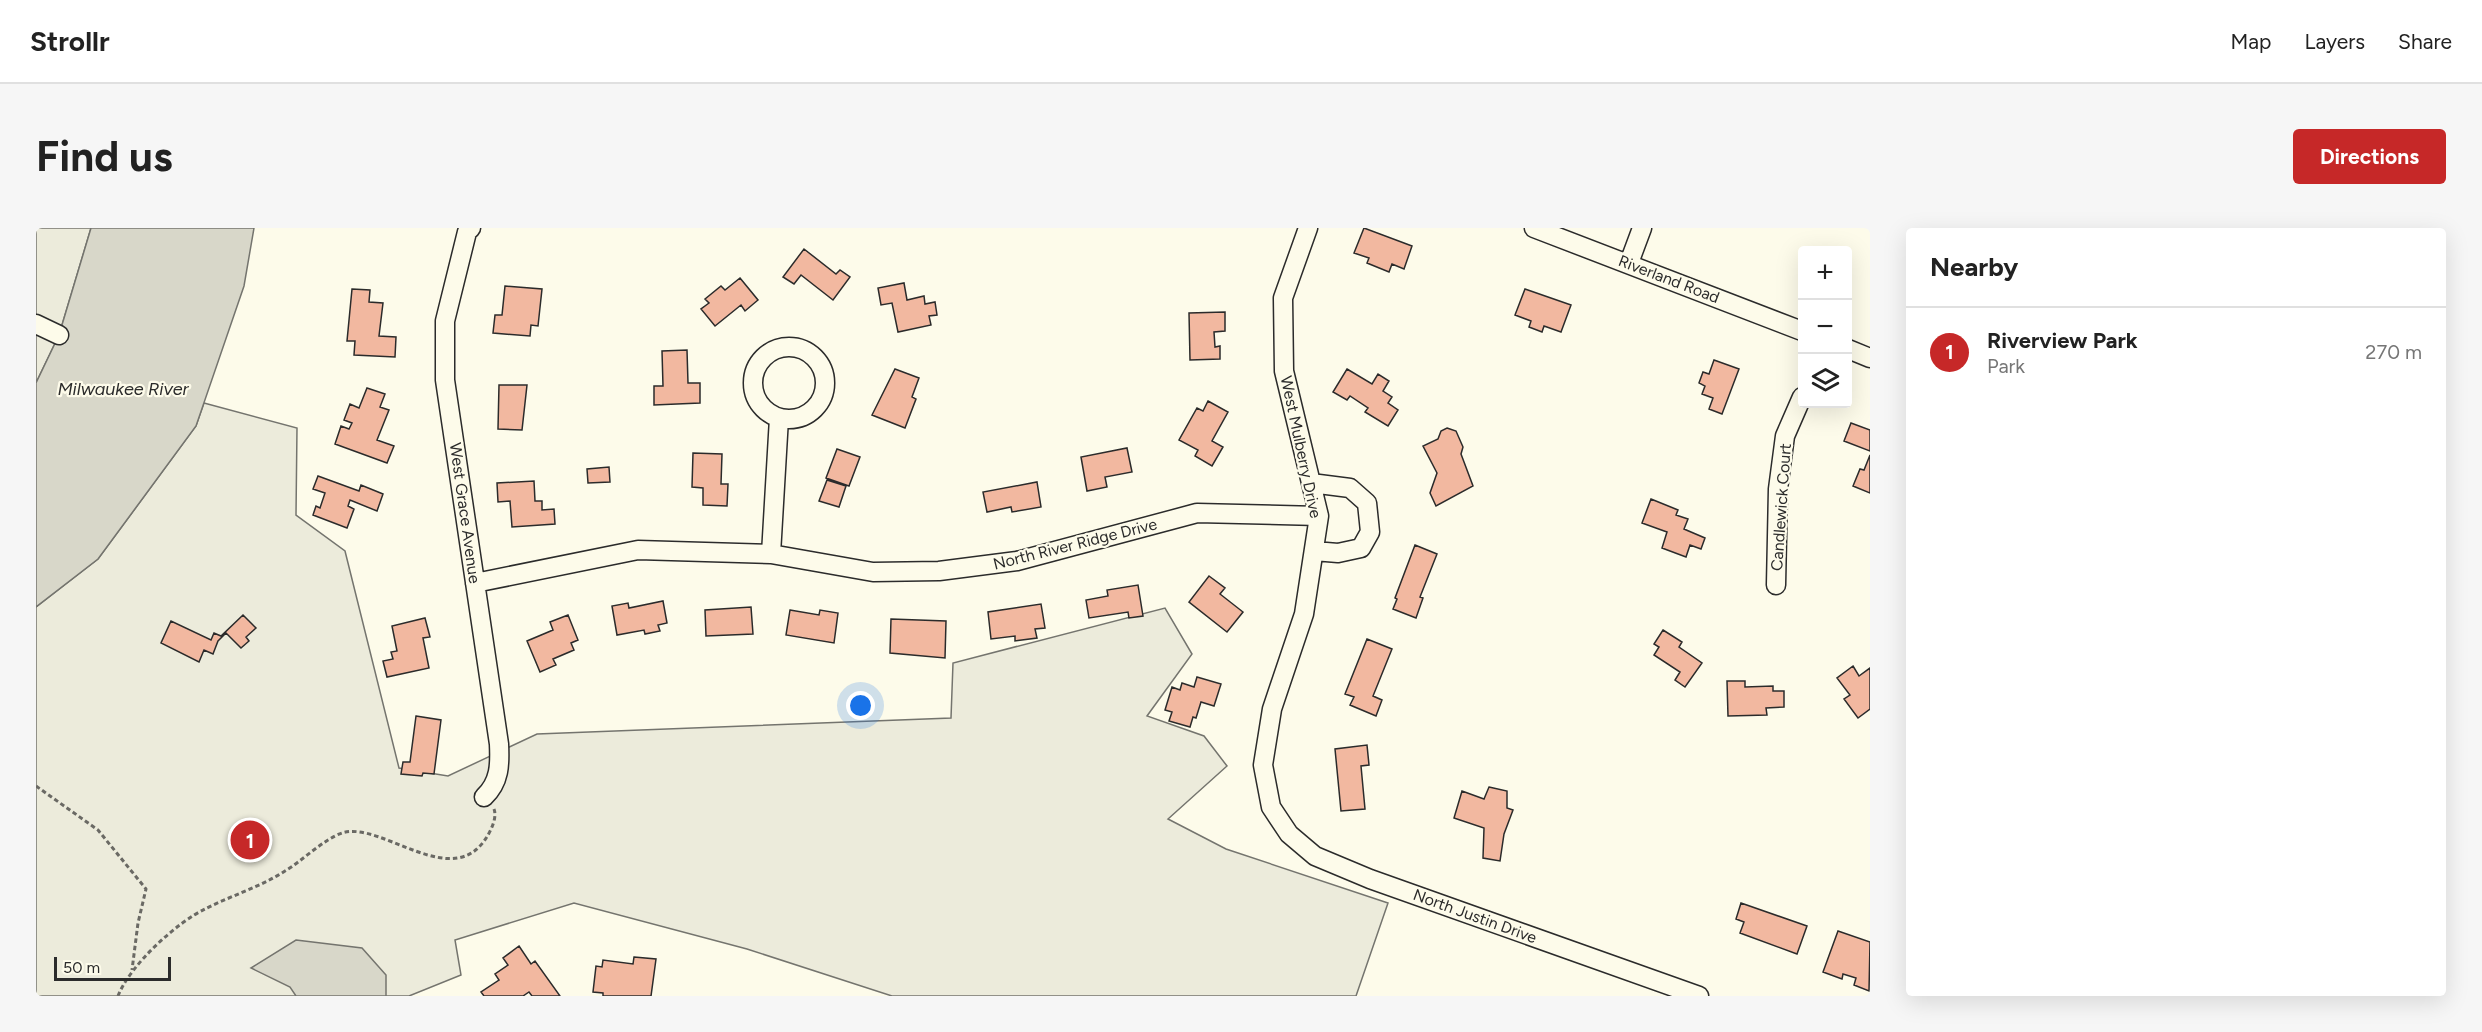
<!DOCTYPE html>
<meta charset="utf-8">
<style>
body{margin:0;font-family:Figtree,sans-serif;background:#f6f6f6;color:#222}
.controls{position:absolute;right:18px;top:18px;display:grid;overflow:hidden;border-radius:6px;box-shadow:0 6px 24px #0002}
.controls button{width:54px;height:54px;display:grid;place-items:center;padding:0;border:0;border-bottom:2px solid #e0e0e0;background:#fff;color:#222;font:30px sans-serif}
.scale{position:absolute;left:18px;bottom:15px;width:117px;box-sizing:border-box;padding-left:6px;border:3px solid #2b2b2b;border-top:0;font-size:16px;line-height:21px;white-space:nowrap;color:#2b2b2b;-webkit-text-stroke:4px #fdfbea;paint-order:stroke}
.you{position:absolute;left:825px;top:478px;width:21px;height:21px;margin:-15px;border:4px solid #fff;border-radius:50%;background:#1a73e8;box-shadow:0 0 0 9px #1a73e833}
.badge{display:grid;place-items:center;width:39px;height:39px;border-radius:50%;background:#c62828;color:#fff;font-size:20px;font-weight:700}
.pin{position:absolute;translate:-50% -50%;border:3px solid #fff;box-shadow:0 2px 6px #0006}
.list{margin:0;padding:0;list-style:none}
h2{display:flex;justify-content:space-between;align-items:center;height:78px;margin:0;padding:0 24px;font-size:26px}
h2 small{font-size:20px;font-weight:400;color:#767676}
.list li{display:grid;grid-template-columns:39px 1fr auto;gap:18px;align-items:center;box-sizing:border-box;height:90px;padding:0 24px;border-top:2px solid #e0e0e0}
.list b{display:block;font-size:22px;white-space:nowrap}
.list p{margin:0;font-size:20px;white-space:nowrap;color:#767676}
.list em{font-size:20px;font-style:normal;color:#767676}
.icon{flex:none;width:33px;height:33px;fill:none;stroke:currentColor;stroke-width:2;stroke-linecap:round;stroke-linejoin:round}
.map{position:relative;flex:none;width:1834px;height:768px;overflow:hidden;border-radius:6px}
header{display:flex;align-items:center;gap:36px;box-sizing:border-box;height:84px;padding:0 30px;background:#fff;border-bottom:2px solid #e0e0e0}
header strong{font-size:28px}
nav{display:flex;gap:33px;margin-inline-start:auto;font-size:21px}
.intro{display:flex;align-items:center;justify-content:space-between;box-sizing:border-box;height:144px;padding:0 36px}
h1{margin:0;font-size:42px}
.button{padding:15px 27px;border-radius:6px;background:#c62828;color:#fff;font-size:21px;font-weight:700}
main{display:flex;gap:36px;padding:0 36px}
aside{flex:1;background:#fff;border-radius:6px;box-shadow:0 6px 24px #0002}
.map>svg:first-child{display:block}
</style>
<header>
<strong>Strollr</strong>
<nav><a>Map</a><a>Layers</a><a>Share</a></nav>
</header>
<div class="intro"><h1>Find us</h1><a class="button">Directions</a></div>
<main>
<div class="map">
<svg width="1834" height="768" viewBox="0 0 1834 768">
<rect width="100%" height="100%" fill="#fdfbea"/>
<path fill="#ecebdb" stroke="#74746e" stroke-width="1.5" d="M0 0H55L23 107 0 155Z
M168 175 261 200 260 287 309 323 363 540 412 548 501 506 915 490 917 435 1129 380 1156 426 1111 488 1168 508 1191 538 1132 591 1190 621 1352 675 1320 768H856L711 721 538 675 419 712 425 747 373 768H0V379L62 331 160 198Z"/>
<path fill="#d8d7c9" stroke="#74746e" stroke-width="1.5" d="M55 0H218L208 58 160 198 62 331 0 379V155L23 107Z
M260 712 326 720 350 747V768H260L254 759 215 740Z"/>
<path fill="#f2b8a0" stroke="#2b2b2b" stroke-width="1.5" d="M1328 0 1376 18 1368 41 1356 36 1353 44 1331 35 1333 30 1318 25Z
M768 21 800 46 804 42 814 49 797 72 765 47 758 56 747 49Z
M704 50 722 72 709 83 705 77 679 98 665 81 673 75 669 71 685 58 689 62Z
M868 55 871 72 888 68 889 76 899 74 901 87 893 88 895 97 862 104 856 75 845 77 842 60Z
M469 58 506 61 502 98 495 97 494 108 457 105 459 87H466Z
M316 61 334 62 333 74 347 75 343 108 360 109 359 129 318 127 319 113H311Z
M1489 61 1535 77 1525 104 1508 98 1506 104 1493 99 1495 93 1479 87Z
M1189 84V103L1178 104 1179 119 1184 118V131L1154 132 1153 85Z
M651 122 652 155H664V175L618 177V158H627L626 123Z
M1678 132 1703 141 1686 186 1673 181 1677 170 1666 166 1669 158 1663 155 1667 144 1673 146Z
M859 141 883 150 876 169 880 171 869 200 836 187Z
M1311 141 1336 156 1342 146 1353 153 1347 163 1356 169 1352 175 1362 182 1352 198 1329 184 1332 180 1314 168 1311 172 1297 164Z
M463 157H491L486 202 462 201Z
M331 160 349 166 344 179 353 182 341 212 358 218 351 235 299 216 305 198 313 201 316 195 308 192 314 176 323 180Z
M1172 173 1192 184 1176 213 1187 219 1176 238 1159 228 1162 222 1143 212 1161 180 1167 183Z
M1815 195 1834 202V223L1808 213Z
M1411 200 1420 203 1427 219 1425 226 1437 258 1400 278 1394 265 1401 245 1387 218 1402 211 1405 203Z
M1091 220 1096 244 1069 249 1071 259 1051 263 1045 229Z
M801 221 824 229 813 258 790 250Z
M657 225 686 226 685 256H692L691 278 667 277V260L656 259Z
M1834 227V265L1817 258 1824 241 1828 242Z
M573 239 574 254 552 255 551 241Z
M282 248 323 263 325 257 347 266 341 283 314 272 312 278 318 281 311 300 277 287 280 278 284 280 289 265 277 261Z
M791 252 810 258 803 279 783 273Z
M498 253 499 273H506V282L518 281 519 296 476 299 474 273 462 274 461 255Z
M1001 254 1005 279 976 284 975 279 951 284 947 264Z
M1615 271 1642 282 1640 287 1652 291 1648 301 1669 310 1665 321 1654 317 1650 329 1626 320 1631 304 1606 295Z
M1379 317 1401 326 1384 369 1387 370 1380 390 1357 381 1361 371 1359 370Z
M1173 348 1189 360 1184 366 1207 384 1191 404 1153 374Z
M1102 357 1107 388 1093 390 1092 384 1053 390 1050 372 1072 368 1071 362Z
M627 373 631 395 622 397 624 403 609 406 608 402 581 407 576 378 592 375 593 380Z
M1005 376 1009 400 999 401 1001 410 979 413V408L955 411 952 384Z
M715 379 717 406 670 408 669 382Z
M754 382 783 387 784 382 802 385 798 415 750 407Z
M207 387 220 400 210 409 213 413 205 420 190 405 182 413 177 426 168 422 163 434 125 415 135 393 175 412 178 405 185 408Z
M532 387 542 412 535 415 538 422 517 431 520 437 504 444 491 413 517 402 514 394Z
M389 390 394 409 387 410 393 440 351 449 347 433 357 431 355 424 361 423 356 398Z
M855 391 910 393 909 430 854 425Z
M1627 402 1646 414 1643 419 1666 435 1649 459 1639 452 1644 444 1618 427 1623 419 1618 416Z
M1331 411 1356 421 1337 468 1346 472 1340 488 1314 477 1318 469 1309 466Z
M1817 438 1823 448 1834 440V481L1822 490 1808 471 1814 467 1801 450Z
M1161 449 1185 456 1178 478 1165 474 1160 490 1157 489 1154 499 1133 493 1136 484 1129 482 1136 459 1144 462 1146 455 1158 459Z
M1691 453H1709V459L1737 458V463H1748V479L1730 480 1731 487 1692 488Z
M380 488 405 492 398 546 387 545 386 548 365 546 367 534H374Z
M1331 517 1333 537 1325 538 1329 581 1305 583 1299 521Z
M1453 559 1471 563V580L1477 582 1468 606 1464 633 1447 630 1448 600 1418 590 1426 563 1448 571Z
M1705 675 1771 698 1761 726 1704 705 1708 694 1700 691Z
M1802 703 1834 714 1833 763 1818 757 1820 750 1807 746 1806 751 1787 744Z
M483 718 495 736 499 733 524 768H496L493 764 487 768H448L445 764 463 752 459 746 472 737 467 730Z
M598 729 620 731 615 768H567V765L557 764 560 738 566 739 567 732 597 736Z"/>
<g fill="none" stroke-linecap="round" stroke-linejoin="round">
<defs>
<path id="minor" d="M435 0 431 4 409 93V152L463 516C464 536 464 554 448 569
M1272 0 1247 70 1248 143 1283 288 1268 386 1236 481 1227 537 1235 579 1253 606 1279 628 1334 651 1663 768
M1498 0 1766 103
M1593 35 1606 0
M0 96 23 107
M717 155a36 36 0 1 1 72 0a36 36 0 1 1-72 0Z
M1812 121 1834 130
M1275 255 1314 260 1331 275 1334 304 1325 320 1302 325 1278 323
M735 326 743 190
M439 355 602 322 735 326 837 344 903 343 981 333 1161 285 1283 288
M1740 357 1742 261 1749 208 1766 169"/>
</defs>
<use href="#minor" stroke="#2b2b2b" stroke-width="21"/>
<path stroke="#6a6964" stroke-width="3" stroke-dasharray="4.5 3" stroke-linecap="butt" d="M0 558 62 602 110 661 102 695 96 742
M82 768C94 737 141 694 171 680 197 667 224 659 249 643 266 633 288 611 306 605 346 592 418 667 452 607 456 600 461 589 458 581"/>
<use href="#minor" stroke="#fdfbea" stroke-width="18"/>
</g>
<g text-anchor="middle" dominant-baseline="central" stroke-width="4.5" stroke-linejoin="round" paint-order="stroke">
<g font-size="16" fill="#2b2b2b" stroke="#fdfbea">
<text transform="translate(1633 51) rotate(21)">Riverland Road</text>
<text transform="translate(1265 219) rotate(78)">West Mulberry Drive</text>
<text transform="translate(1745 279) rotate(-86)">Candlewick Court</text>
<text transform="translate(429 285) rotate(82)">West Grace Avenue</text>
<text transform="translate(1039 316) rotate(-14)">North River Ridge Drive</text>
<text transform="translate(1439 688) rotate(20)">North Justin Drive</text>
</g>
<g font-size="18" font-style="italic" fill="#2b2b2b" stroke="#fdfbea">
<text x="87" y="161">Milwaukee River</text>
</g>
</g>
</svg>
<div class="controls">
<button>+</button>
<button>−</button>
<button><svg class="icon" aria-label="layers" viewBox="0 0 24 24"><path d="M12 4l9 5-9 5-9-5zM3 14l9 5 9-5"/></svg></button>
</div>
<div class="scale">50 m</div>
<div class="you"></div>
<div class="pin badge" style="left:214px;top:612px">1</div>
</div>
<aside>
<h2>Nearby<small></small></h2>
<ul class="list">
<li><span class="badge">1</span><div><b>Riverview Park</b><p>Park</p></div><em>270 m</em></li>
</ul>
</aside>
</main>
